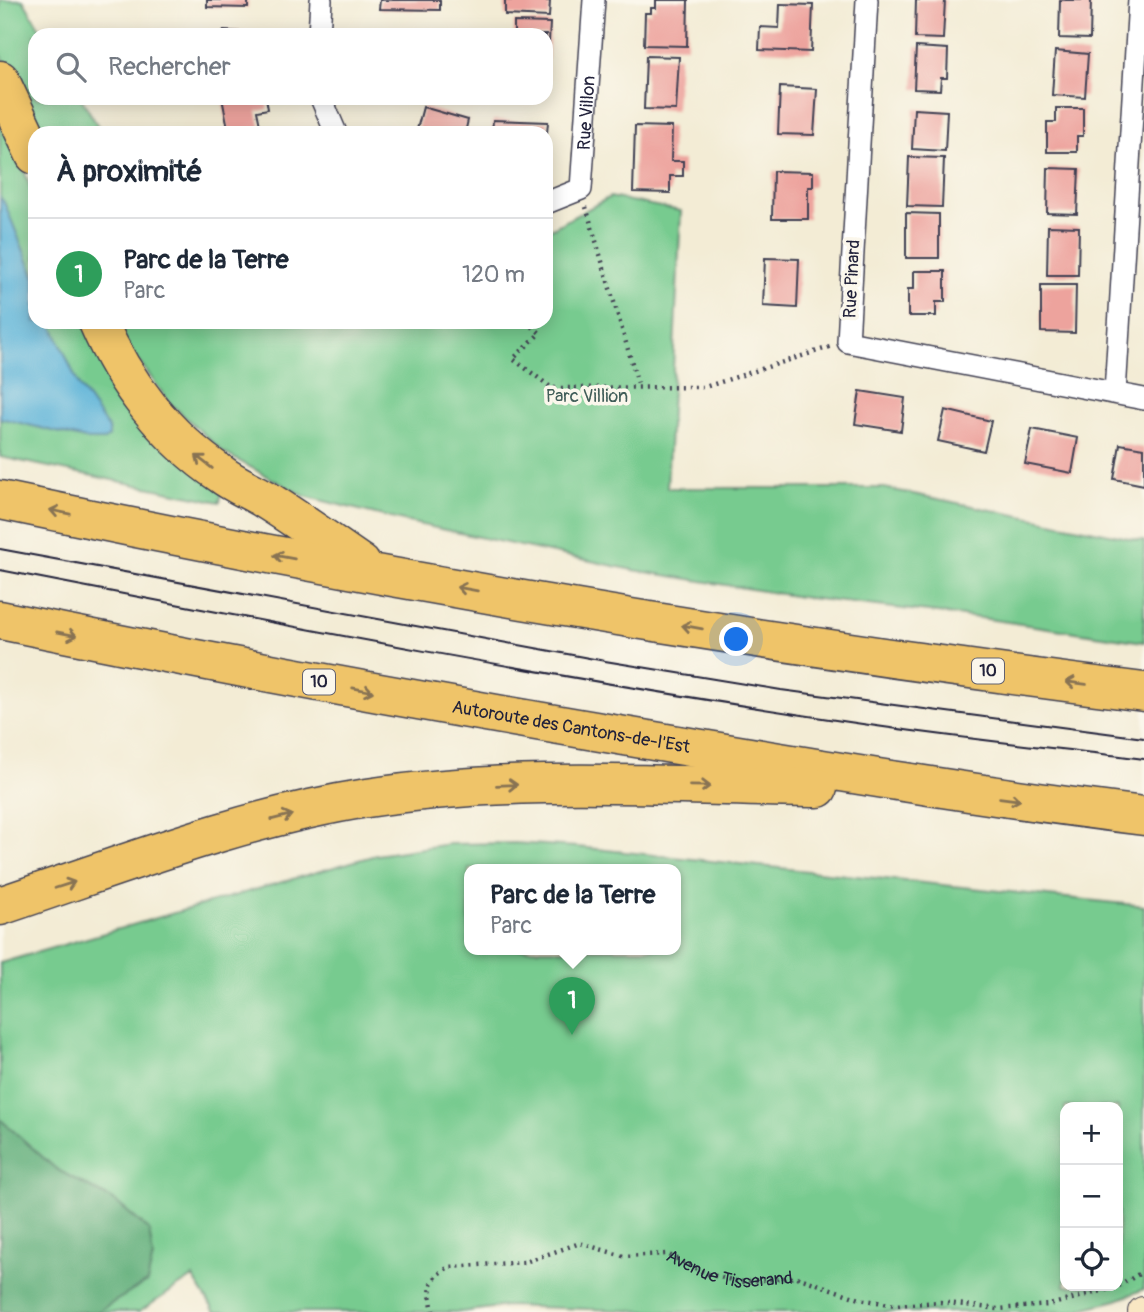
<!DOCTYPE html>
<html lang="fr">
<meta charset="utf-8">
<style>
body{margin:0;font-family:Pangolin,sans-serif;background:#f6f6f7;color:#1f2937}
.controls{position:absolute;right:21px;bottom:21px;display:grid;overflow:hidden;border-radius:14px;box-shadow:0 4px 18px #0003}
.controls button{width:63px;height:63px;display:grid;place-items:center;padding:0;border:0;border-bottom:2px solid #e0e1e3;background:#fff;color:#1f2937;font:35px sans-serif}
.you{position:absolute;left:737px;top:640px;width:24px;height:24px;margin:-18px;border:5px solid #fff;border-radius:50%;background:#1a73e8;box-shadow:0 0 0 10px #1a73e833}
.badge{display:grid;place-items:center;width:46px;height:46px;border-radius:50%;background:#1f6fb2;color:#fff;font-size:23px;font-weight:700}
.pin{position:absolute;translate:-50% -58px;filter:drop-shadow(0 2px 4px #0008)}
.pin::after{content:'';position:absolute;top:37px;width:24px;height:21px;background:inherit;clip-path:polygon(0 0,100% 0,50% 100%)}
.popup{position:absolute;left:464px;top:864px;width:217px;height:91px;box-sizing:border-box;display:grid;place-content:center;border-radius:14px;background:#fff;filter:drop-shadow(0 2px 5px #0005);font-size:23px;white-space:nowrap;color:#747a83}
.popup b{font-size:26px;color:#1f2937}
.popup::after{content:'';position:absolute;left:50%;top:100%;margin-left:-14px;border:14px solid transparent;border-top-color:#fff}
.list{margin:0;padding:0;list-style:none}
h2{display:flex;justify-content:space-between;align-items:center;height:91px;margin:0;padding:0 28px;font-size:30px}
h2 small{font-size:23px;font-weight:400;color:#747a83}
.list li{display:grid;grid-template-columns:46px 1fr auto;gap:21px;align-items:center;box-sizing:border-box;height:112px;padding:0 28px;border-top:2px solid #e0e1e3}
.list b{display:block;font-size:26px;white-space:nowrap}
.list p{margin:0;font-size:23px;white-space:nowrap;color:#747a83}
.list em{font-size:23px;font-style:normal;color:#747a83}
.icon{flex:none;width:38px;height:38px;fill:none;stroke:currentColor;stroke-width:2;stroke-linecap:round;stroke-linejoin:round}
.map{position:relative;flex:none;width:1144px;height:1312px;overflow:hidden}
.search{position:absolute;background:#fff;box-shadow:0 4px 18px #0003;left:28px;top:28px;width:525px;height:77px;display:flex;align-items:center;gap:18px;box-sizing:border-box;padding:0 24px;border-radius:21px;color:#747a83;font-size:26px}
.panel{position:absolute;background:#fff;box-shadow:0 4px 18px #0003;left:28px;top:126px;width:525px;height:203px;border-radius:21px}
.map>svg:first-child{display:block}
</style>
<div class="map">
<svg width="1144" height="1312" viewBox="0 0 1144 1312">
<rect width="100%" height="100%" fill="#fbf7ec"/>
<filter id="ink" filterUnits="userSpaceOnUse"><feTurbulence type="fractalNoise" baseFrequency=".0143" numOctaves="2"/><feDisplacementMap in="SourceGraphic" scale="14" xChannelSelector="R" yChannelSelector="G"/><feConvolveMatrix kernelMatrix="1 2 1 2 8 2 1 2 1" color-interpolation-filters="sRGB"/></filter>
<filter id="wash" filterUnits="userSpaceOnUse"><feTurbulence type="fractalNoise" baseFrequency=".00686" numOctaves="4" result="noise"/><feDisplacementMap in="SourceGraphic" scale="28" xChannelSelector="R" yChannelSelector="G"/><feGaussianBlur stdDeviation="1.57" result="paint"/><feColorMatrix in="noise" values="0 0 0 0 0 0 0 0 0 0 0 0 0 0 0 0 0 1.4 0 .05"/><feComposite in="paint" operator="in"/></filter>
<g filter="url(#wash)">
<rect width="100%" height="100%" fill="#f3ecd5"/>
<path fill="#77cb8f" stroke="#4c7665" stroke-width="2" fill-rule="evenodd" d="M0 0H23L44 35H35V98H81L102 133H44L0 53Z
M0 114 8 128 35 200V322H82L222 491 220 502 0 457Z
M610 197 681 211 667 488H884L1144 541V642L980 618 800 597 633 570 403 521 304 496 224 453 170 403 121 337 115 322H546V229H551Z
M514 843 577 847 1144 906V1289L1117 1300 1070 1312H669L507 1306 461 1312H215L193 1277 139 1312H0V963L376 855 449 844ZM469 869H675V949H469ZM1065 1107H1118V1286H1065Z"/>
<path fill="#61af7a" stroke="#42685a" stroke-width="2" d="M0 1119 56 1169 115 1201 149 1230 153 1257 147 1282 97 1312H0Z"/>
<path fill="#5cb3d8" stroke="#3f6a8a" stroke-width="2" d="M0 197 4 202 35 278V322H51L79 386 109 429V437L104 440H89L0 418Z"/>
<g id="blocks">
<path fill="#eda39d" d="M207 0H248V8L207 7Z
M380 0H440V10L379 9Z
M505 0 550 1 549 17 505 15Z
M656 0H688L687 46 644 45 645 13H651V8H656Z
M916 0H945L943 39 915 38Z
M1060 0H1091L1090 39 1059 38Z
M780 4 813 5 811 52 759 50 760 27 779 28Z
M514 22 550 23 548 60H546V35H514Z
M396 29 397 35H376V34Z
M223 31 265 33V35H223Z
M916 47 948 49 947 78H941L940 90 914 89Z
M1055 51 1088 54 1085 97 1052 95Z
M646 56 679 57 676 110 644 109Z
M780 87 817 89 814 135 778 134Z
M222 98H266L268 109 257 111 261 130 229 133Z
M423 107 468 120 465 133H416Z
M1056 108H1083V136H1077V152H1047V122H1056Z
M914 109 947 111 945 151 912 149Z
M493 120 548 122 547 133H492Z
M635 126 672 127 671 161H683V176H670V193L633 192Z
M909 157 944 158 942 207 907 206Z
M1048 168 1079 169 1077 214 1047 213Z
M773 171 813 172V187H808V219H772Z
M906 213 939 214V258H906Z
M1048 226 1079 227 1078 275H1047Z
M765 258 799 259 797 308 763 306Z
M914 271H945V302H936V316H908V289H914Z
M1041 285H1076L1075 333 1041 332Z
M860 391 905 398 901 431 855 424Z
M945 410 991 421 984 451 938 441Z
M1032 429 1078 438 1072 473 1025 464Z
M1120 444 1144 448V485L1114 479Z"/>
</g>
</g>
<g filter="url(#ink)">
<use href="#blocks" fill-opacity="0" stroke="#414052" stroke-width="2"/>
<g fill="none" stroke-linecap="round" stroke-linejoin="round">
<defs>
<g id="street">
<path d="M867 0 848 342 1144 399"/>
<path d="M319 35 321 0"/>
<path d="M321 98 336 133"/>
<path id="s2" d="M546 203 581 189 594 0"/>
<path d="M1115 393 1139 0"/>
</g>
<path id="secondary" d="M1143 1312H1144"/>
<g id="highway">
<path d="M0 80 35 155"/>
<path d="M98 322C124 383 166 437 221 474 234 484 249 490 263 498 297 519 329 542 361 564"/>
<path d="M0 500C378 580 760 644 1144 692"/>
<path id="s3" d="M0 620C219 665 439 705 660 742 821 769 982 796 1144 816"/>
<path d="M0 906C120 866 241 818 367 798 514 775 669 786 818 788"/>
</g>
</defs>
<use href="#street" stroke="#414052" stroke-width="24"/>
<use href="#secondary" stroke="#414052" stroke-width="32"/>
<use href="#highway" stroke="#414052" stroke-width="41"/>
<g stroke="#414052" stroke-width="4.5" stroke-dasharray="2 5" stroke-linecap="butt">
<path d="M586 207 639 387"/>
<path d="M527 322 540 333 513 359 552 388 705 387 830 347"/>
<path id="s1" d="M433 1312 430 1295 431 1284 438 1274 449 1267 525 1262 580 1243 623 1256 667 1254 707 1274 740 1282 797 1277 860 1299 895 1305 940 1302 998 1309 1049 1305 1117 1287 1144 1271"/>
</g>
<use href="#street" stroke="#fff" stroke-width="21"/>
<use href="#secondary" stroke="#f9e7c3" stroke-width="30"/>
<use href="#highway" stroke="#efc469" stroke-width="38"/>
<path stroke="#22223b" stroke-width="2" d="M0 549 605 661 781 690 1144 738
M0 570C282 625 565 680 849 722 947 737 1046 747 1144 759"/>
</g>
<defs><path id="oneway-shaft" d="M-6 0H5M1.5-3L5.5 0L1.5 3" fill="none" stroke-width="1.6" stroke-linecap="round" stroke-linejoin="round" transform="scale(1.75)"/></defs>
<g stroke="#887352">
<use href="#oneway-shaft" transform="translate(204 462) rotate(-142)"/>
<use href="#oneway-shaft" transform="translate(60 512) rotate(-168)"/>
<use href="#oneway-shaft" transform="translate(284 557) rotate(-170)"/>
<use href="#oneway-shaft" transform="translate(467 589) rotate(-170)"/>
<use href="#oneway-shaft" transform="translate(692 627) rotate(-170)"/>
<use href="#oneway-shaft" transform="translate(67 634) rotate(11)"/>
<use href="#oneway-shaft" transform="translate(1076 683) rotate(-172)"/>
<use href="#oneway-shaft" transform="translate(363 690) rotate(11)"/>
<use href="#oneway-shaft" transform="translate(507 785) rotate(-2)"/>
<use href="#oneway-shaft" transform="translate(700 786) rotate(1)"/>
<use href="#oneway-shaft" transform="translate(1010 799) rotate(8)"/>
<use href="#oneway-shaft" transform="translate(282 817) rotate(-14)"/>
<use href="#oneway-shaft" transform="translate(65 885) rotate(-18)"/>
</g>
</g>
<g text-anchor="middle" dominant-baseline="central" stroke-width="7" stroke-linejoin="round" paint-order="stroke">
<g fill="#fbf7ec" stroke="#636270" stroke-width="2">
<rect x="972" y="658.5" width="32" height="25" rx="5"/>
<rect x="303" y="669.5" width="32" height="25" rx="5"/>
</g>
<g font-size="16" font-weight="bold" fill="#22223b">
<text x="988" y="671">10</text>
<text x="319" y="682">10</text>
</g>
<g font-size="18" fill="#22223b" stroke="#fbf7ec">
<text stroke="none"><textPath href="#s2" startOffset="114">Rue Villon</textPath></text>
<text transform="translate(852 279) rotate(-87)">Rue Pinard</text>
<text stroke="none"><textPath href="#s3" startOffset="581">Autoroute des Cantons-de-l'Est</textPath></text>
<text stroke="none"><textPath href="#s1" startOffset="343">Avenue Tisserand</textPath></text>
</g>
<g font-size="18" fill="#405d58" stroke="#fbf7ec">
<text x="587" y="396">Parc Villion</text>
</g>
</g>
</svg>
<div class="controls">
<button>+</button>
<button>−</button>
<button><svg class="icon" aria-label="locate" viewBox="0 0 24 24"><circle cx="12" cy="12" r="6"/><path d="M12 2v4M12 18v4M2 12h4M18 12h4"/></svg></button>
</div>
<div class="you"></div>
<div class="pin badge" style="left:572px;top:1035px;background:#2e9e5b">1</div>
<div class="popup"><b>Parc de la Terre</b>Parc</div>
<div class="search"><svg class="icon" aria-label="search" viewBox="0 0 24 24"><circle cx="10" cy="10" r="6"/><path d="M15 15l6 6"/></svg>Rechercher</div>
<section class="panel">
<h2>À proximité<small></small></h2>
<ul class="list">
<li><span class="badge" style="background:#2e9e5b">1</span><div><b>Parc de la Terre</b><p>Parc</p></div><em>120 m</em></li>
</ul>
</section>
</div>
